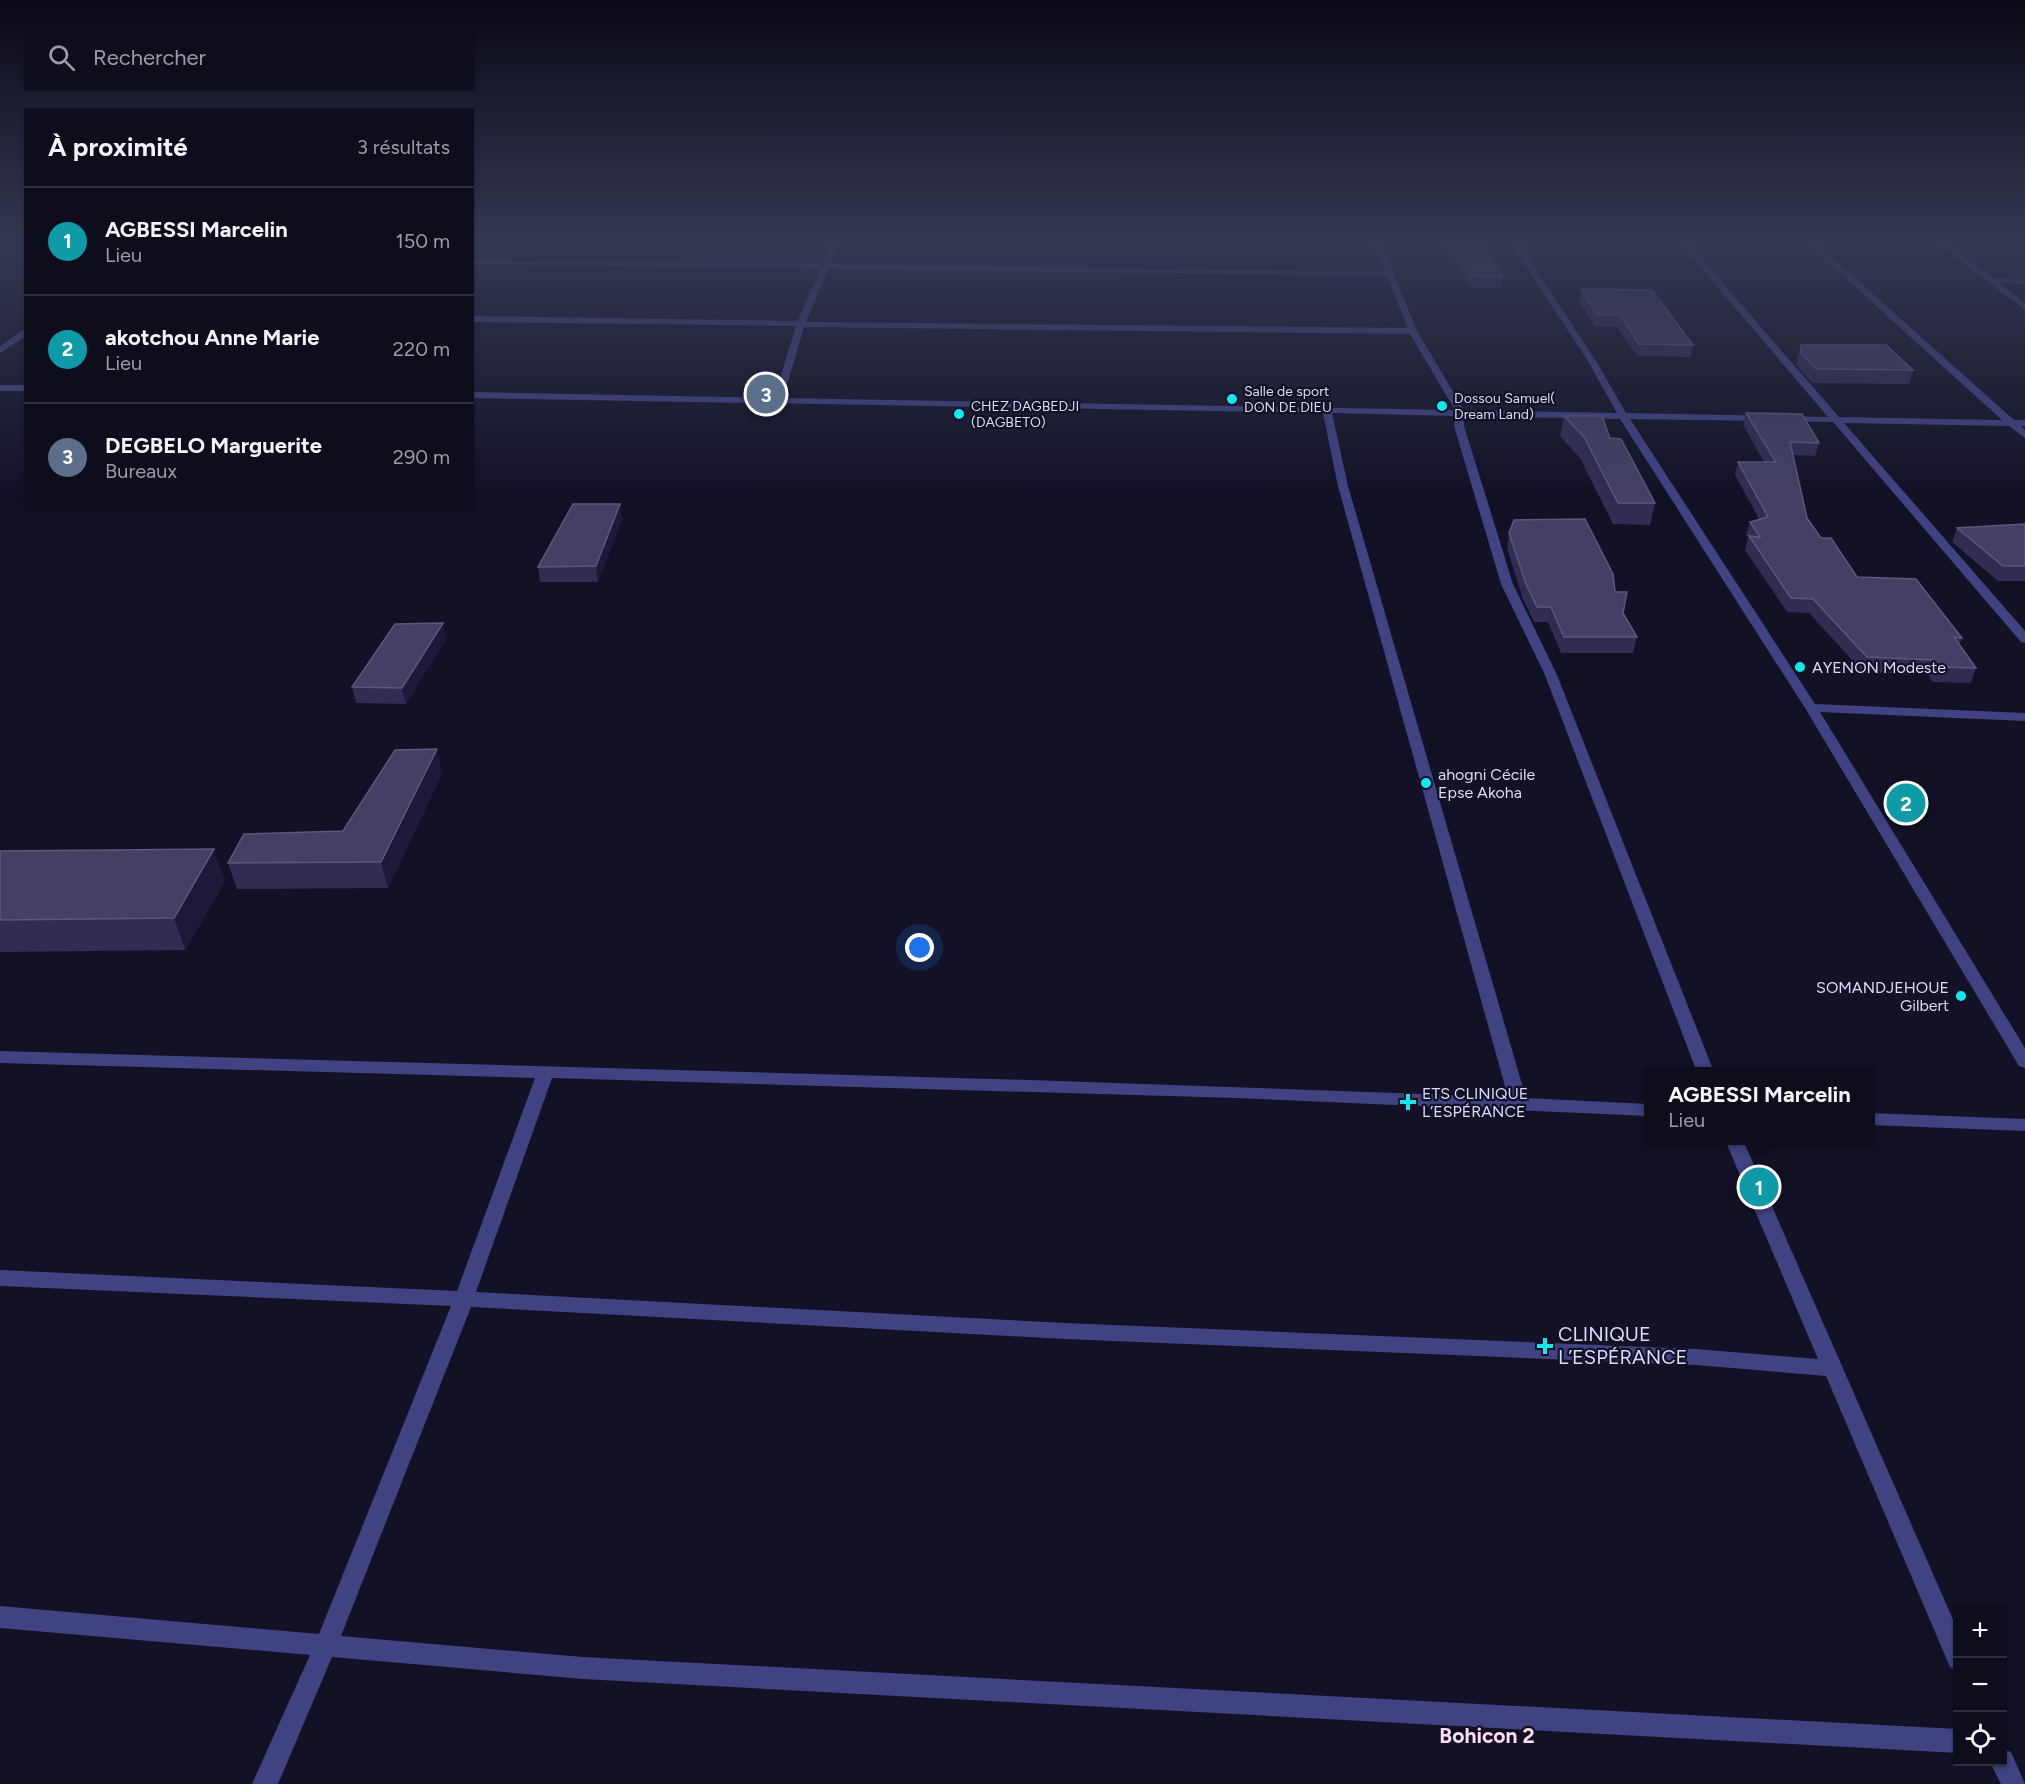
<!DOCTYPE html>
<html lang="fr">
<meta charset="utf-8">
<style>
body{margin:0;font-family:Figtree,sans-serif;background:#1c1b29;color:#f1f3f6}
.controls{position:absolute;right:18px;bottom:18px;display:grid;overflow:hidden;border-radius:0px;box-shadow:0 2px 4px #0004}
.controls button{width:54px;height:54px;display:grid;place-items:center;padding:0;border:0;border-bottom:2px solid #2e2d3b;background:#0e0d1c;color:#f1f3f6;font:30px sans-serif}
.you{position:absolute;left:920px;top:948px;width:21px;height:21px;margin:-15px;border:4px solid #fff;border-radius:50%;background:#1a73e8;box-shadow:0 0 0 9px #1a73e833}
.badge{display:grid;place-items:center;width:39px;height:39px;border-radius:50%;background:#13e8ef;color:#fff;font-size:20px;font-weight:700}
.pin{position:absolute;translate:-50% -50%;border:3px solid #fff;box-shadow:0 2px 6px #0006}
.popup{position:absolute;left:1644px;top:1067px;width:231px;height:78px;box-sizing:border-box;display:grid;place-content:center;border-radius:0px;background:#0e0d1c;filter:drop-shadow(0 2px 4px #0005);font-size:20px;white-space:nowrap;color:#9b9ca3}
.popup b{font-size:22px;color:#f1f3f6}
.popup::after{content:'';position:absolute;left:50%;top:100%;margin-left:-12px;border:12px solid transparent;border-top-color:#0e0d1c}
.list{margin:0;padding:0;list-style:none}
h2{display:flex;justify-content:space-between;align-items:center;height:78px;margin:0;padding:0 24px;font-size:26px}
h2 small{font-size:20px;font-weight:400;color:#9b9ca3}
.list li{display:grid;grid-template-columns:39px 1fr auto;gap:18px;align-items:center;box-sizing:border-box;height:108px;padding:0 24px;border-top:2px solid #2e2d3b}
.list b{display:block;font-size:22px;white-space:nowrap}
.list p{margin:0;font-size:20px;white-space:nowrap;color:#9b9ca3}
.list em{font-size:20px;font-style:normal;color:#9b9ca3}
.icon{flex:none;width:33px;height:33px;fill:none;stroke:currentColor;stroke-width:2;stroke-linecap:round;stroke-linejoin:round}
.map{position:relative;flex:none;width:2025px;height:1784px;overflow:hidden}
.search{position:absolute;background:#0e0d1c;box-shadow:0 2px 4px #0004;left:24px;top:24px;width:450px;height:66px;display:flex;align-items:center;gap:15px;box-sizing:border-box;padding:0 21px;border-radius:0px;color:#9b9ca3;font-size:22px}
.panel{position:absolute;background:#0e0d1c;box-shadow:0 2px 4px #0004;left:24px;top:108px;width:450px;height:402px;border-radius:0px}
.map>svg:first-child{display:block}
</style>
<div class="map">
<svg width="2025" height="1784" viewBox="0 0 2025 1784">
<rect width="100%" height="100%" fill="#131126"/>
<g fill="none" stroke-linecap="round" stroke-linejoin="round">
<path fill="#404282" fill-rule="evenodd" d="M830 244H838L830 264 1385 272 1374 244H1382L1417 331 1464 410 1617 413 1588 361 1511 244H1519L1596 361 1626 413 1828 417 1681 244H1689L1839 417 2002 420 1808 244H1817L2014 420H2025V426H2021L2025 430V438L2009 426 1844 423 2025 631V643L2021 642 1833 422 1630 419 1815 704 2025 713V721L1820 712 2025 1048V1068L2019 1066 1805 708 1620 419 1464 416V426L1513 584 1557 675 1714 1072H1697L1545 675 1501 584 1454 426 1455 416 1332 413 1348 486 1526 1098 1648 1104V1116L1236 1098 552 1078 476 1292 1065 1323 1696 1349 1818 1359 1725 1140H1743L1958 1631V1670L1950 1667 1826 1376 1696 1365 1065 1339 471 1307 341 1636 583 1657 1958 1729V1753L583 1679 332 1657 278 1784H252L310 1655 0 1628V1606L319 1634 451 1306 0 1286V1270L457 1291 535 1078 0 1063V1051L1030 1080 1508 1097 1338 486 1323 413 472 398V392L774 398 796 326 472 322V316L798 321 820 269 472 264V260L822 264ZM828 269 1387 276 1408 328 806 322ZM804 327 1410 334 1455 410 783 398Z
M1939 244H1948L1992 278 2025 280V284L1999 283 2025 303V310Z
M0 385H26V391H0Z
M1870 1113 2025 1119V1131L1870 1125Z
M2002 1749 2011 1752 2025 1784H2001L1990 1762H2002Z"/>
<path fill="#404282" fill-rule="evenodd" d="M23 330H26V336L0 353V346Z"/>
</g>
<path fill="#312c53" d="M1444 244H1483L1503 277 1501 288H1470Z
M1581 289 1693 345 1691 357 1637 356 1617 327H1595L1579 301Z
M1801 345 1913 370 1909 384 1812 383 1797 366V358Z
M1746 413 1819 443 1815 456 1793 455 1807 518 1821 538 1857 577 1962 638 1959 645 1976 668 1971 683 1932 682 1928 674 1863 672 1809 613 1787 612 1745 550 1748 538 1746 535 1750 522 1759 519 1735 475 1738 462H1764L1743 425Z
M1564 416 1610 438 1655 503 1650 525 1613 524 1580 458 1560 436Z
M622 519 598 582H540L538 567Z
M2025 524V581H1998L1952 542 1957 528Z
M1509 533 1615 592 1623 613 1637 637 1633 653H1561L1548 622H1534L1523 599 1507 548Z
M446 639 406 704 356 703 352 687Z
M437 749 442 774 388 888 237 889 228 863 343 831Z
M0 851 225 881 185 950 0 952Z"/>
<path fill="#1d1939" d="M620 504 622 519 598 582 596 566Z
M443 623 446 639 406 704 402 688Z
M437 749 442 774 388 888 381 862Z
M214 849 225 881 185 950 174 918Z"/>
<path fill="#433f65" stroke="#5b577d" stroke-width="1.5" d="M1452 244H1483L1503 277 1471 276Z
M1581 289 1652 290 1693 345 1639 344 1620 315H1597Z
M1801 345H1886L1913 370 1816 369 1801 353Z
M1746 413 1802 414 1819 443 1790 442 1807 518 1821 538H1831L1857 577 1916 579 1962 638 1954 637 1976 668 1937 667 1933 660 1867 657 1813 599 1791 598 1749 536 1760 537 1750 522 1768 517 1738 462H1776Z
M1564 416H1602L1610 438 1621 439 1655 503H1618L1584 437Z
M573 504H620L596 566 538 567Z
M1585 519 1613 574 1615 592H1627L1623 613 1637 637H1564L1551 607H1537L1526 584 1509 533 1514 520Z
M2025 524V566H2003L1957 528Z
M443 623 402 688 352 687 395 624Z
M437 749 381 862 228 863 244 834 343 831 395 750Z
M214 849 174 918 0 920V851Z"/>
<linearGradient id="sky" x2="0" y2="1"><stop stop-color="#0a0915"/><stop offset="0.49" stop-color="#333852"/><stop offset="1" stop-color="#333852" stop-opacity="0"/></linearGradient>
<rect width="2025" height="494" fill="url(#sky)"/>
<g fill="#13e8ef" stroke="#131126" stroke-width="2">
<circle cx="1232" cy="399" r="6"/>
<circle cx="1442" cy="406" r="6"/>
<circle cx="959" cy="414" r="6"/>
<circle cx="1800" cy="667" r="6"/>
<circle cx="1426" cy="783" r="6"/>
<circle cx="1961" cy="996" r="6"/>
<path d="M1405 1093h6v6h6v6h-6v6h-6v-6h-6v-6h6z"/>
<path d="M1542 1337h6v6h6v6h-6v6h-6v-6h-6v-6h6z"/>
</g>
<g text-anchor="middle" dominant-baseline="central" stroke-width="4.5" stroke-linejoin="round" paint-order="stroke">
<g font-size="14" fill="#dbd9fc" stroke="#131126" text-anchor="start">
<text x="1244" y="391">Salle de sport<tspan x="1244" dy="16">DON DE DIEU</tspan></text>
<text x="1454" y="398">Dossou Samuel(<tspan x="1454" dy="16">Dream Land)</tspan></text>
<text x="971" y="406">CHEZ DAGBEDJI<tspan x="971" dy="16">(DAGBETO)</tspan></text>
</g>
<g font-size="16" fill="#dbd9fc" stroke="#131126" text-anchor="start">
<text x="1812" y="667">AYENON Modeste</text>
<text x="1438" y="774">ahogni Cécile<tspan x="1438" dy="18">Epse Akoha</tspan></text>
<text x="1949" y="987" text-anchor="end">SOMANDJEHOUE<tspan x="1949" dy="18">Gilbert</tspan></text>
<text x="1422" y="1093">ETS CLINIQUE<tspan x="1422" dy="18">L’ESPÉRANCE</tspan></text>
</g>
<g font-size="20" fill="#dbd9fc" stroke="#131126" text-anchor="start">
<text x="1558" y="1334">CLINIQUE<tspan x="1558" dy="23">L’ESPÉRANCE</tspan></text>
</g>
<g font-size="21" font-weight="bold" fill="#fddbf3" stroke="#131126">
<text x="1487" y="1735">Bohicon 2</text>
</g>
</g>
</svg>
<div class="controls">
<button>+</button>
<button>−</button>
<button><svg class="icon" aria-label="locate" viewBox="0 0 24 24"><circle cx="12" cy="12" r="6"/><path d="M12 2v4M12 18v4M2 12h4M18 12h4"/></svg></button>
</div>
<div class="you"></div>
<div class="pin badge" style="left:1759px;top:1187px;background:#0f9aa8">1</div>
<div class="popup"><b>AGBESSI Marcelin</b>Lieu</div>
<div class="pin badge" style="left:1906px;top:803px;background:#0f9aa8">2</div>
<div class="pin badge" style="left:766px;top:394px;background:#5c6f8a">3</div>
<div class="search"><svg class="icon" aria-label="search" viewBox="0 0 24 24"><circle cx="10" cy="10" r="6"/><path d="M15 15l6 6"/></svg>Rechercher</div>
<section class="panel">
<h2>À proximité<small>3 résultats</small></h2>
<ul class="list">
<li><span class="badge" style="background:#0f9aa8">1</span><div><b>AGBESSI Marcelin</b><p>Lieu</p></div><em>150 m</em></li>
<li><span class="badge" style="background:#0f9aa8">2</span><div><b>akotchou Anne Marie</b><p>Lieu</p></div><em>220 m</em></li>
<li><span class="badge" style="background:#5c6f8a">3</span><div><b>DEGBELO Marguerite</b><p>Bureaux</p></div><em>290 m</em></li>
</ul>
</section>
</div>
